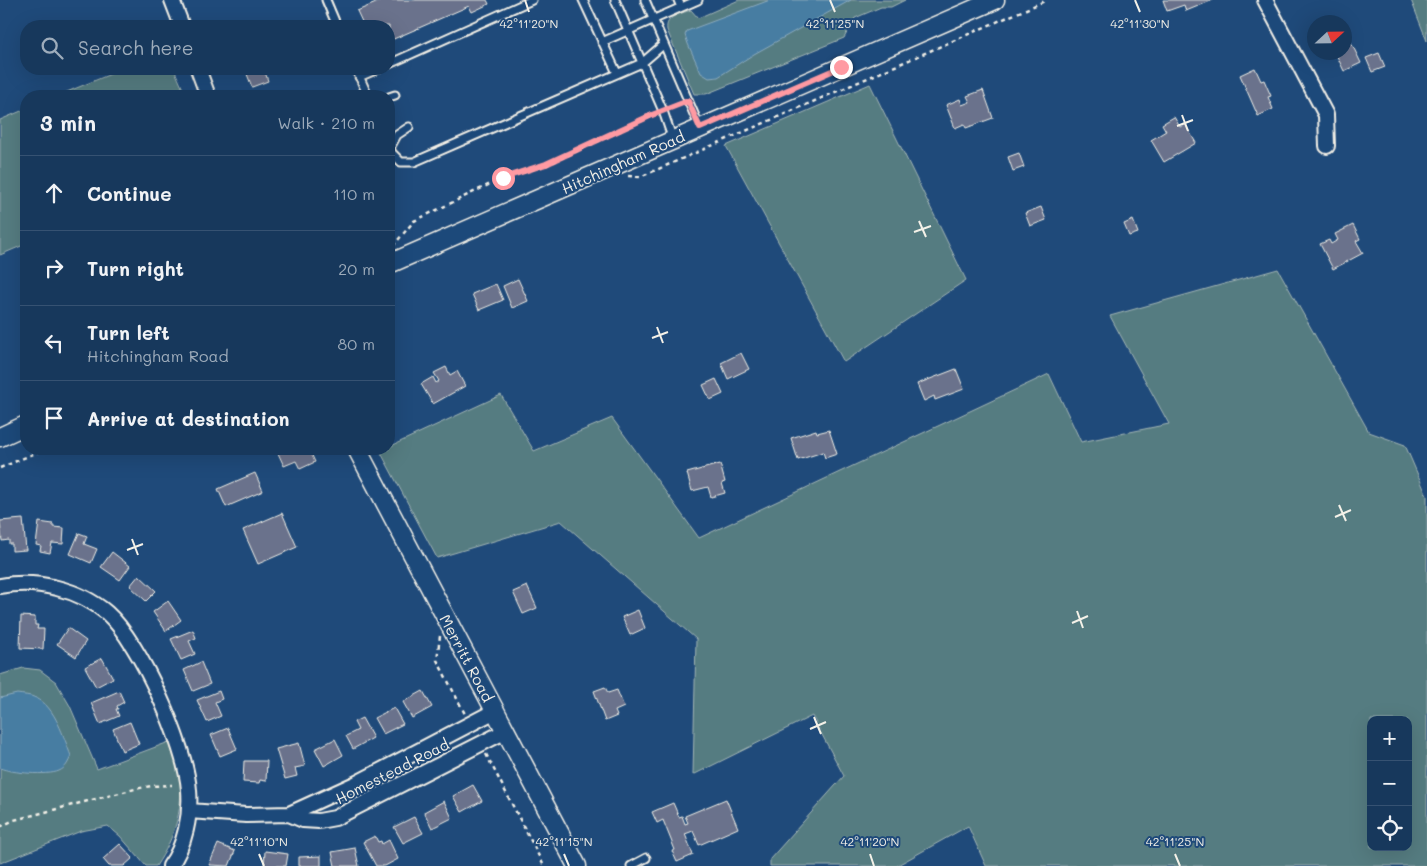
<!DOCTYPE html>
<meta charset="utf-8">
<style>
body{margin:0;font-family:Mali,sans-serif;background:#244365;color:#f1f3f6}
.controls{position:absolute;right:15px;bottom:15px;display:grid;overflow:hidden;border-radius:10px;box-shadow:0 5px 20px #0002}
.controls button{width:45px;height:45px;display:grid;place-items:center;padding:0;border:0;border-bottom:1px solid #365272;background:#17385c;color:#f1f3f6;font:25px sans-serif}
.compass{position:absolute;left:1307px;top:15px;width:45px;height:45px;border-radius:50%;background:#17385c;box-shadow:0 5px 20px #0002;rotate:68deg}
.stop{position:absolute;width:15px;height:15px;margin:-11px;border:4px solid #ff9aa2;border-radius:50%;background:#fff}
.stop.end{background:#ff9aa2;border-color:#fff;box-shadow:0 1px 5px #0008}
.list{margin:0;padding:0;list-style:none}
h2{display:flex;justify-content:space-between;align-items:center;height:65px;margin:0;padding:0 20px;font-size:21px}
h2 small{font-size:16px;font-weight:400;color:#9eacbb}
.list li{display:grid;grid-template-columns:32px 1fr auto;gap:15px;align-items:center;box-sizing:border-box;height:75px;padding:0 20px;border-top:1px solid #365272}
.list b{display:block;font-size:19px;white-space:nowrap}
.list p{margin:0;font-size:16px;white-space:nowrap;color:#9eacbb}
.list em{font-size:16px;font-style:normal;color:#9eacbb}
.icon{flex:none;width:28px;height:28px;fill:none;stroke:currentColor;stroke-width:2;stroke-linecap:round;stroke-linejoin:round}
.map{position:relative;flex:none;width:1427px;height:866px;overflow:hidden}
.search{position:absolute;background:#17385c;box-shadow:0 5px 20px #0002;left:20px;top:20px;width:375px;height:55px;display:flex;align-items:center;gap:12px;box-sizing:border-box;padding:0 18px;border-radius:20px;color:#9eacbb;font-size:19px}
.panel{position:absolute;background:#17385c;box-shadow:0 5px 20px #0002;left:20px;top:90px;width:375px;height:365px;border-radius:20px}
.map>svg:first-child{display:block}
</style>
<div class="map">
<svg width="1427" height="866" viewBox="0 0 1427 866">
<rect width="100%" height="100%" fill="#1f4a7a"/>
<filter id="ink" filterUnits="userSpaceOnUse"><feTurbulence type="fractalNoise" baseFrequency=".02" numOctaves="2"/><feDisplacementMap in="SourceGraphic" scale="10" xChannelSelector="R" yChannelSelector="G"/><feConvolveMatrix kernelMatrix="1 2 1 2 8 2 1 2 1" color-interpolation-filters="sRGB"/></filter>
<g filter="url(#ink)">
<path fill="#547b81" stroke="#a4b6b4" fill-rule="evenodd" d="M739 0H905L891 7H881L855 18 844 38 706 94H694L667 30C665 16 680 14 691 10L698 18Z
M1411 0H1427V41Z
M123 69H174L186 96H57Z
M870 84 966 280 844 362 726 146Z
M26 109V244L0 255V120Z
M1278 269 1369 432 1405 445 1427 496V866H986L968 826 896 866H770V859L844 776 812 716 693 775 696 639 561 521 437 558 380 451 389 449V447L501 395 534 451 612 418 699 538 1049 374 1081 442 1169 424 1110 316ZM1371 720H1408V847H1371Z
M23 668 40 670 56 682 70 706 97 769 169 742C172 751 177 761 179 771 185 805 175 838 156 866H146L120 836 108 826 81 831 0 863V675Z"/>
<path fill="#467da2" stroke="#8cabbe" d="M770 0H851L754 54 718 77 709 78 701 73 688 44 685 35 687 31Z
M17 694C23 695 31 695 36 698 55 706 64 738 71 756 68 763 66 768 59 771 48 776 12 773 0 768V698Z"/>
<path fill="#6a728c" stroke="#f4f1e8" d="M383 0H487L489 4 472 12 469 6 389 41V26H364L357 11Z
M1163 0H1213L1186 11 1184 5 1167 11Z
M1344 28 1361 63 1344 71 1335 52H1344Z
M1379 53 1385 67 1372 72 1366 58Z
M1255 68 1261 81 1264 80 1271 96 1268 97 1273 109 1258 116 1240 75Z
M245 69H264L268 81 252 87Z
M983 90 993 118 966 128 964 124 955 128 946 105 960 99 962 105 970 102 967 96Z
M1174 117 1180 127 1185 124 1196 143 1164 162 1151 140 1166 131 1162 124Z
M1019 153 1024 167 1013 171 1008 157Z
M1041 207 1046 220 1030 226 1025 213Z
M1133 220 1138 233 1129 236 1124 224Z
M1353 225 1360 239 1356 241 1363 253 1333 269 1320 244 1329 240 1331 244 1338 240 1335 234Z
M518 279 528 301 512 308 503 286Z
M496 284 503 300 479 310 472 294Z
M741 353 749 369 728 379 721 363Z
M446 367 450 375 457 371 465 386 433 404 421 384 433 377 436 383 439 381 434 373Z
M956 369 964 389 935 400 934 396 924 401 917 384Z
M716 379 723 394 710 400 703 385Z
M816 430 817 433 829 430 837 454 825 458 823 452 798 460 791 438Z
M281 449H309L315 462 300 469 296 461 284 466 277 451Z
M720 464 725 482 722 483 725 493 711 497 708 487 692 491 687 473Z
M255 473 263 491 226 507 218 489Z
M282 513 297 547 258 564 243 530Z
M23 519 26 550 12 551V544H9V540L2 541 0 521Z
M39 522 53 524V527L64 528 63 544 52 543 50 553 40 551 41 546 36 545Z
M79 533 87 536 84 544 97 549 91 563 70 554Z
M112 552 130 566 120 580 101 567Z
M139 575 156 591 146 601 130 586Z
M527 586 537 608 523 614 513 592Z
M168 601 181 620 166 631 153 612Z
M638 610 645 628 630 635 622 617Z
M21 616 35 617V625H38L37 629H44L43 649 20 648Z
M68 628 86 641 76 657 57 644Z
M193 630 196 638 189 641 195 654 181 660 171 639Z
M102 658 113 678 96 687 85 667Z
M201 662 210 684 193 691 184 670Z
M605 687 608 693 617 690 624 707 615 711 617 716 605 721 594 691Z
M119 691 124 702 117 706 118 709H116L119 716 100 724 91 703Z
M219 691 222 699 215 702 221 716 207 722 197 700Z
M423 691 432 707 412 718 403 702Z
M394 708 403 724 383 734 374 718Z
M362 718 373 738 353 749 346 736 358 730 354 722Z
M130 722 139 744 122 751 113 729Z
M228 728 237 749 220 756 211 735Z
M335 739 343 755 324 766 315 749Z
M299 743 305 766 295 768 297 776 285 779 276 749Z
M244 761H267L266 781 260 780 259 783 243 782Z
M473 785 482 801 462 812 453 796Z
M726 799 738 828 699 845 693 831 685 834 693 855 677 862 672 851 675 850 663 820 657 823 652 812 673 803 679 817 682 816 685 824 688 823 685 816Z
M444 801 452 818 432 828 424 812Z
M414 817 423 833 403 843 394 827Z
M375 836 378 842 381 841 382 844 389 840 398 859 385 866H376L363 842Z
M120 844 133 858 124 866H109L103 859Z
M218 844 235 851 229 866 209 865Z
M355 848 359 866H335L332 852Z
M265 851 288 854 286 866H264Z
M321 856V866H299V857Z"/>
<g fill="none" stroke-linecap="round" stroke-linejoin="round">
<defs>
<path id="service" d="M326 0 337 26
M583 0 617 73
M615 0 663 111 673 140
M645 0 700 128
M678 0 681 7
M602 42 698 0
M389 64 532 0
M356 69 368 96
M359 77 378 69
M389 97 395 95
M389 145 392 153 401 162H414L642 63 664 44
M390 148 397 135 409 127
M631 866 646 858"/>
<path id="minor" d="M172 0 182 26
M1265 0 1326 115 1327 146
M198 69 208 96
M0 586C36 579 79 589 107 613 140 642 186 746 189 790 191 815 185 846 170 866
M189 811 246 815 289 814 303 820 319 821 335 818 506 731
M289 814 357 783 495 711"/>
<path id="tertiary" d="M389 264 995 0
M0 437 26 425
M357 449 577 866"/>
</defs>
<use href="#service" stroke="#f4f1e8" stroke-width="11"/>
<use href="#minor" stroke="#f4f1e8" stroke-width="18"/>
<use href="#tertiary" stroke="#f4f1e8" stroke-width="21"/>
<path stroke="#f4f1e8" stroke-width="2.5" stroke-dasharray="4 4" stroke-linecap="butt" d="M628 176 640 177 1047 0
M393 246 414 221 503 178 546 165 655 114
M0 468 45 449
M440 636 437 660 465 714
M486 754 544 866
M0 827 14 820 135 789 151 786 172 785"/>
<use href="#service" stroke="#1f4a7a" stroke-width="7"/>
<use href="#minor" stroke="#1f4a7a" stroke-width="14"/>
<use href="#tertiary" stroke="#1f4a7a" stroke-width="18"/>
</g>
</g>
<g fill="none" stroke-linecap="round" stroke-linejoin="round" filter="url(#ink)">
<path stroke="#ff9aa2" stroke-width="6" d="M503 178 546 164 652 115 688 101 700 128 841 67"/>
</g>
<path fill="none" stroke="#f4f1e8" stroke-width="2" d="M525 0 529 12M830 0 835 12M1135 0 1140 12M1182 115 1188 131M1177 126 1193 120M919 221 926 237M914 232 931 226M657 327 663 343M652 338 668 332M1339 505 1346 521M1335 517 1351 510M132 539 138 555M127 550 143 544M1077 611 1083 628M1072 623 1088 616M814 717 821 734M810 729 826 722M259 854 264 866M564 854 569 866M870 854 874 866M1175 854 1180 866"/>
<g text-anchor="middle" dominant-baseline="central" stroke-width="4" stroke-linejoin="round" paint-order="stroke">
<g font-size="15" fill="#f4f1e8" stroke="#1f4a7a">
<text transform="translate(623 162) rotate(-24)">Hitchingham Road</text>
<text transform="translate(467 658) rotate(62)">Merritt Road</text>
<text transform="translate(392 771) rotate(-27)">Homestead Road</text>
</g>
</g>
<g font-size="12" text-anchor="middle" fill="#f4f1e8" stroke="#1f4a7a" stroke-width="4" stroke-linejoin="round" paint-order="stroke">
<text x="529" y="28">42°11'20"N</text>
<text x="835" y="28">42°11'25"N</text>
<text x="1140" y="28">42°11'30"N</text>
<text x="259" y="846">42°11'10"N</text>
<text x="564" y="846">42°11'15"N</text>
<text x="870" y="846">42°11'20"N</text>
<text x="1175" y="846">42°11'25"N</text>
</g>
</svg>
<div class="controls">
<button>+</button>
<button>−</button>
<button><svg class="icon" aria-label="locate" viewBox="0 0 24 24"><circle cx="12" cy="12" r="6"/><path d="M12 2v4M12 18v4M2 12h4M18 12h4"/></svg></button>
</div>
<svg class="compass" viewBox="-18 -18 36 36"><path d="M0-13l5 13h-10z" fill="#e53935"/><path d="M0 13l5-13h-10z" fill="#9eacbb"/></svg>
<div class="stop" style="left:503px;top:178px"></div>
<div class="stop end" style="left:841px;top:67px"></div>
<div class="search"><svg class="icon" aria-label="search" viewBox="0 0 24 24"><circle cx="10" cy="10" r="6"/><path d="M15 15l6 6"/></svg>Search here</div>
<section class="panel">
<h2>3 min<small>Walk · 210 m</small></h2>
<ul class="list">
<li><svg class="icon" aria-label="ahead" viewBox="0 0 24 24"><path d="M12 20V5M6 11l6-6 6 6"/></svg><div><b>Continue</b></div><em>110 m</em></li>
<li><svg class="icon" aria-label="right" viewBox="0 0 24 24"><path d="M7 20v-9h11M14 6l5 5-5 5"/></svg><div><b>Turn right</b></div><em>20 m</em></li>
<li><svg class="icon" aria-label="left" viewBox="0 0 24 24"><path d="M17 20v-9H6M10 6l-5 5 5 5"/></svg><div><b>Turn left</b><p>Hitchingham Road</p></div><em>80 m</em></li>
<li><svg class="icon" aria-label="arrive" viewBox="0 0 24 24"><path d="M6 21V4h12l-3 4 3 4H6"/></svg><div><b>Arrive at destination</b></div></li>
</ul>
</section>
</div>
